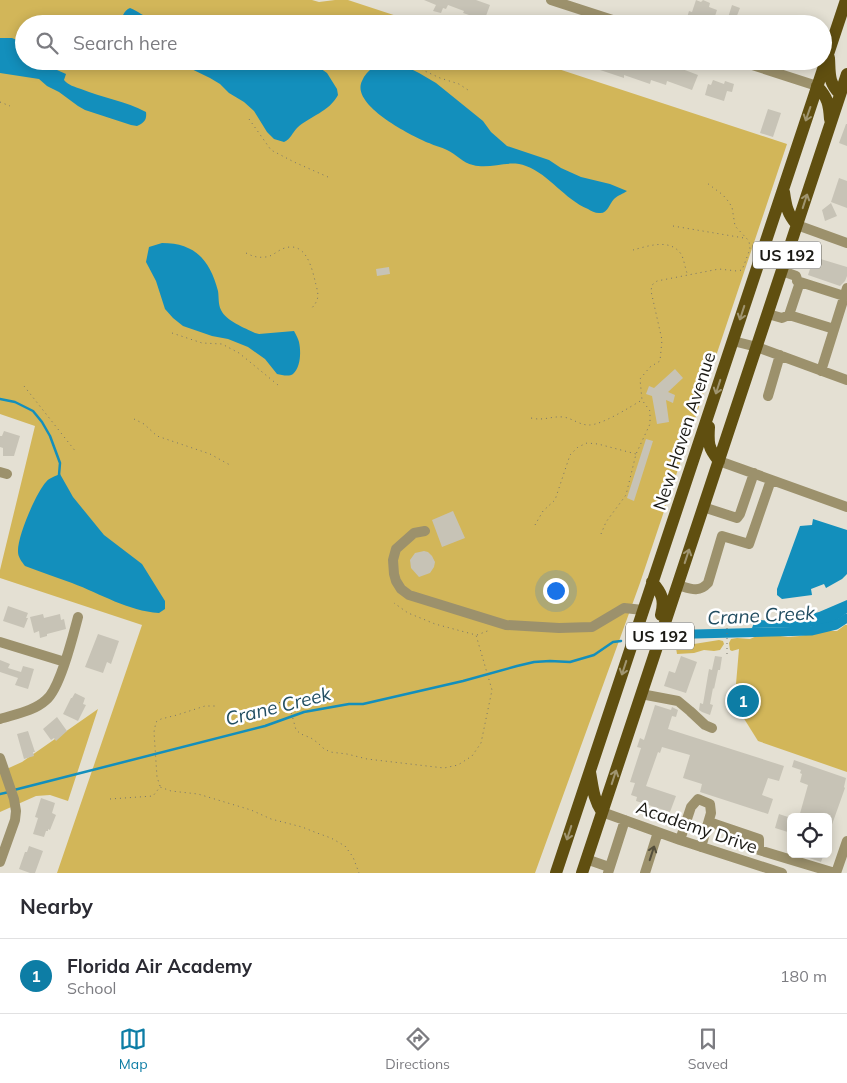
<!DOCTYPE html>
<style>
body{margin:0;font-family:Mulish,sans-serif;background:#f2f2f3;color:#2b2b33}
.controls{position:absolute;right:15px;bottom:15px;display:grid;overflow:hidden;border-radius:8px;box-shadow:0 2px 12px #0003}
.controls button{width:45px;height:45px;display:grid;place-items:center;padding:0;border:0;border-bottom:1px solid #e1e1e2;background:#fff;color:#2b2b33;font:25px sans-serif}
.you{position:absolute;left:555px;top:590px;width:18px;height:18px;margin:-12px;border:4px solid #fff;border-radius:50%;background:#1a73e8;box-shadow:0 0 0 8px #1a73e833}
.badge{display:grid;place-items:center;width:32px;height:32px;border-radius:50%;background:#0d7da5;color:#fff;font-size:16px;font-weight:700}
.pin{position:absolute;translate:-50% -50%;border:2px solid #fff;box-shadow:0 1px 5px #0006}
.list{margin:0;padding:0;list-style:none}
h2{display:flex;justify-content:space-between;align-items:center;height:65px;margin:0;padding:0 20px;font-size:21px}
h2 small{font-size:16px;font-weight:400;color:#7c7c81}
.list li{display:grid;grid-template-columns:32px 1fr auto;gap:15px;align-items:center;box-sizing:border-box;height:75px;padding:0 20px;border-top:1px solid #e1e1e2}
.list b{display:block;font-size:19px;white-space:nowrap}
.list p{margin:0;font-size:16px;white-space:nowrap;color:#7c7c81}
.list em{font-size:16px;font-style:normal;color:#7c7c81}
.icon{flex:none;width:28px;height:28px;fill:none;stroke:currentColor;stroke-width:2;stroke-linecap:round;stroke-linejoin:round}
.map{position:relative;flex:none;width:847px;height:873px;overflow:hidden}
.search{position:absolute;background:#fff;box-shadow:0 2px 12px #0003;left:15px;right:15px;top:15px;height:55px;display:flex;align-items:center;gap:12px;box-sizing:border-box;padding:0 18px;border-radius:28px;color:#7c7c81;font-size:19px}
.sheet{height:140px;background:#fff}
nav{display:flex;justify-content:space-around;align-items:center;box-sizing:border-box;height:70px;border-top:1px solid #e1e1e2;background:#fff;font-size:14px;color:#7c7c81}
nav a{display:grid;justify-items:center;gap:2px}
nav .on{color:#0d7da5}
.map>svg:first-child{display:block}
</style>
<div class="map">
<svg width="847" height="873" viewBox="0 0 847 873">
<rect width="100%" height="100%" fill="#e4e0d3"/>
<path fill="#d2b659" d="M0 0H312L319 2 335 0H348L421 24H24V61H534L787 144 640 583 535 873H57L142 625 0 578V570L35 426 0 414Z
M845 625H847V772L758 741 743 717 736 684 739 649 732 651 730 650 729 643 731 639 737 638 750 639 759 635 765 634 788 637 800 636 811 634 817 631H837Z
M719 640 723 641 724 644 720 650 714 651 704 650 694 653 677 654 676 648 682 643 694 644Z
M98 709 68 801 50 795 36 796 0 812V772L22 762Z"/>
<path fill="#138fbc" d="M130 8C138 11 144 17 153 19 161 22 169 20 177 24H119C122 18 124 10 130 8Z
M0 38H12L24 43V61H37C43 72 48 67 57 70 60 71 63 73 66 74L64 80C68 85 75 87 81 89 102 98 126 101 146 112 147 120 144 123 137 126L131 125 85 110 78 106 59 92 47 86 39 79 0 73Z
M175 61H251L266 62 277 61H310L327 73 337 89 338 95C329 112 310 116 297 128 292 133 291 139 284 142L274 139 267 132 254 111 244 102 229 93 220 84 210 78Z
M389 64 407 67 419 73 436 83 483 121 491 132 507 146 549 160 561 168 581 177 610 184 627 191C623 194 618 195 614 199 609 204 608 214 599 213 595 213 591 211 588 209 564 199 550 175 526 166 508 159 491 170 473 165 463 163 456 154 447 150 441 147 435 146 429 143 412 136 350 105 362 81 367 69 376 65 389 64Z
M162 243C195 243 210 260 218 291 219 297 218 304 221 310 226 321 245 328 255 333L259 334 294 331C296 335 298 338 299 342 301 351 301 367 293 374 289 377 282 375 277 374L265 359 248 347 228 339 212 336 183 326 173 318 165 309 156 281 146 262 149 247Z
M60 474 73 497 104 535 142 564 165 601V609L159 613C128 611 101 594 72 583 56 577 40 572 25 566 22 562 18 557 18 552 17 537 36 493 46 482 49 478 56 476 60 474Z
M813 519 847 530V574L842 579 826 588 824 584 811 589 812 595 782 599 777 595V589L800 526 812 525Z
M847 600V613L834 622 810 627 752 628 755 620 785 621 819 612Z"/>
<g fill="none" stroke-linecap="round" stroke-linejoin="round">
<path stroke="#138fbc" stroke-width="2.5" d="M0 399 15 402 33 411 42 422 50 436 60 463 59 475
M14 790 265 726 304 712 349 704H363L463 681 517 666 534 662 550 661 570 662 594 655 613 642 621 641
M0 794 9 792"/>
<path stroke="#138fbc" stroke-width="9" d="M675 636 695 634 811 631 836 625 847 618"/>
</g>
<path fill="#c7c3b6" d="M424 0H476L490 5 483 24H466L469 15 463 13 464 11 448 5 446 9 443 8 441 13 433 11 436 5Z
M696 0 701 2 703 0 710 3 709 7 717 10 713 22 697 17 695 24 686 21 689 11 692 12Z
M732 5 740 8 736 18 749 22V24H726Z
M794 17 811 22V24H791Z
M603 61H661L698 75 692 90 667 81 666 85 651 80 650 84 624 75V78L600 70Z
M713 80 724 84 725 81 734 84 732 92 727 91 724 101 705 95 708 84 711 85Z
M768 109 781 113 773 137 760 133Z
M846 124H847V146L839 143Z
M839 178 847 181V208L831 202Z
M831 203 837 216 825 221 822 210Z
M814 257 847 267V276L845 281 840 286 808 275Z
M389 267 390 274 377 276 376 269Z
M675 369 683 378 668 392 675 395 673 403 666 400 669 422 657 424 652 396 646 394 649 386 654 388Z
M4 431 20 436 14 456H3V448L0 447V436H2Z
M646 439 653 441 634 501 627 498Z
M453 511 465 538 442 547 432 520Z
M424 551 428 552 432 556 435 562 434 567 430 573 419 577 411 568 410 560 415 553Z
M8 606 28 613 26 618H28L24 628 3 621Z
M43 614 44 618 60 614 61 620 64 619 66 629 47 634V636L40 638 39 631 34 633 30 617Z
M98 634 119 641 111 664 107 662 103 673 85 667Z
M681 656 697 662 686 693 664 686 669 671 675 673Z
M715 656 722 657 720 670H718L714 689 713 688 710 704 713 705 710 715 702 712 699 710 700 703 703 704 709 669 712 670Z
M0 660 10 664 8 668 21 672 23 666 34 669 28 689 15 685 18 678 0 672Z
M75 693 85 698 83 704 86 705 78 721 63 714 71 698H72Z
M655 705 671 710 672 707 678 710 676 717 672 716 668 729 784 766 779 781 768 778 762 795 773 799 768 814 700 792 702 784 683 778 690 755 662 747 660 753 658 752 646 786 676 796 670 812 636 801 637 797 631 795 635 783 630 782 641 748 637 747 640 738 644 740Z
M57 717 67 731 56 741 54 738 51 740 43 729Z
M28 731 35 752H33L34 756 24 759 17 734Z
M794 760 846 778 844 787 845 788 829 833H828V817H799L808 785 800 782 802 774 800 773 801 770 792 767Z
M41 798 55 803 52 813 56 815 50 830 48 829V831H46L44 837 33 834 38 818 35 817Z
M779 814 791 818V833L775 828Z
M29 846 43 851 35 873H30L19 869 25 852H27Z
M797 854H824L821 862Z"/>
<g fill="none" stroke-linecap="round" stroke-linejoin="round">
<path stroke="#76746b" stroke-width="1" stroke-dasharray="1 4" stroke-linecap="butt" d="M403 61 440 78 459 84 468 90
M347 65C354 67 362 68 367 61
M0 102 10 106
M249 119 271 150 294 162 328 177
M673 226 744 238
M633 250C648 246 670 238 681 254 684 259 685 268 687 273
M246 253C252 256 257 258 265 257 271 257 276 252 282 249 306 239 312 268 316 285 319 296 319 300 311 309
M172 333 202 343 222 344 239 353 278 385
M24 386 76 452
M531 418C544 421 551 416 563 417 572 418 579 425 589 425 602 425 630 407 642 400
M134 419 144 424 157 436 210 454 230 465
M535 525 543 511 555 500 570 455 578 447 587 443 598 444 636 454
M601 534 606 522 626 495 636 454 650 424V411L642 400 640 379 650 367 660 361 662 340 651 291 652 285 657 281 719 269 737 271 742 270 744 265 750 249 749 241 735 226 732 207 728 201 723 195 707 183
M477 635 490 630
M727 654V613
M274 703 285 702 289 704 296 730 301 734 311 738 318 743 323 748 330 752 347 754 367 759 444 768 458 765 472 756 481 743 492 690 476 635 435 624 423 619 408 613 394 603
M160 786 157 777 154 732 156 722 161 719 177 715 205 706H217
M110 799 153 796 160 787 171 791 198 794 251 810 271 819 302 827 317 833 331 838 345 846 353 857 359 873"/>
<path stroke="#9c916c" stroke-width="10" d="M551 0 625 24
M740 61 817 86
M797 225 847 243
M782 271 796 276 799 285 789 315
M797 281 844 296
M768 314 782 318 789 315 834 329
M733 341 757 347 847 380
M821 371 847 288
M768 396 780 355
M719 461 847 507
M0 472 7 474
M703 507 737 518 740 514 754 473
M425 531 414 533 396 549 393 560 394 574 396 581 401 589 409 595 506 625 559 628 592 627 624 608 643 610
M677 585C689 588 698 594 708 583L722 536 749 544 771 480
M0 642 65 662
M641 694 678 701 690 711 705 725 712 728
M0 719C16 714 34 711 46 700 60 689 73 636 78 617
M0 758 14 799 16 811 15 820 0 862
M602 812 680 840 782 873
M709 822 759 839V850L835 873
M680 840 691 807 698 799 710 804 711 813 701 847
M586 859 609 867
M608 873 625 820
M645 873 658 832
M836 873 847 841"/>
<path stroke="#604f10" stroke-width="12" d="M829 58C830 74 828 82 840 94
M817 86C828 98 829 104 830 119
M784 192C786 206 787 213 797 225
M709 427C708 443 708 448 719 461
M652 582C662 593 665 600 661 615
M590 772C593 788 593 798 602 812
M556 873 846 0
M582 873 847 74"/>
</g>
<defs><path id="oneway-shaft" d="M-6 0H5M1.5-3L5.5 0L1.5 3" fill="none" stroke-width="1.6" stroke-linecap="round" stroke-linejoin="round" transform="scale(1.25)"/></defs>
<g stroke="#a09570">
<use href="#oneway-shaft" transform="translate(808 114) rotate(109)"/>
<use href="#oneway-shaft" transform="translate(805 201) rotate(-72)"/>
<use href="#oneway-shaft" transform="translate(742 313) rotate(108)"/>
<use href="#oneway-shaft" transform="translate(718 387) rotate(108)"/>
<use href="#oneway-shaft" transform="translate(687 556) rotate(-72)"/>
<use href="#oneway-shaft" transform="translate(624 668) rotate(108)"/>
<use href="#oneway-shaft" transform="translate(614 777) rotate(-72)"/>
<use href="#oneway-shaft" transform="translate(569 833) rotate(108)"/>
</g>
<use stroke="#544f3c" href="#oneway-shaft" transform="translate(652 853) rotate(-72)"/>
<g text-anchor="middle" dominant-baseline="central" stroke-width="5" stroke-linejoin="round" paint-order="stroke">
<g fill="#fff" stroke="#5f5e5a" stroke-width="1">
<rect x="753" y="241.5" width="68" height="27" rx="4"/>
<rect x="626" y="622.5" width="68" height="27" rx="4"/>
</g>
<g font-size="16" font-weight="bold" fill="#1a1914">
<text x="787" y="255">US 192</text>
<text x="660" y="636">US 192</text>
</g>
<g font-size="18" fill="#1a1914" stroke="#fff">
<text transform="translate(684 431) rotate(-72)">New Haven Avenue</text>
<text transform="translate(697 827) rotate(19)">Academy Drive</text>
</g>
<g font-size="19" font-style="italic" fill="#224e62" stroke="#fff">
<text transform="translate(761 615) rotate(-3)">Crane Creek</text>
<text transform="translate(278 706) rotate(-14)">Crane Creek</text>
</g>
</g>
</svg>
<div class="controls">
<button><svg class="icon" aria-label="locate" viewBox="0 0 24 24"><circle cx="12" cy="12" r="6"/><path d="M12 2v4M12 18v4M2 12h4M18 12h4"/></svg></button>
</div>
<div class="you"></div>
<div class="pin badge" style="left:743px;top:701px">1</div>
<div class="search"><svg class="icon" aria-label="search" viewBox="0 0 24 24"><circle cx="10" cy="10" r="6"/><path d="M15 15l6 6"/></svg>Search here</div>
</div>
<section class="sheet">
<h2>Nearby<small></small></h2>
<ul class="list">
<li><span class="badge">1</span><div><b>Florida Air Academy</b><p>School</p></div><em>180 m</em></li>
</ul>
</section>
<nav>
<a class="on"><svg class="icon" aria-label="map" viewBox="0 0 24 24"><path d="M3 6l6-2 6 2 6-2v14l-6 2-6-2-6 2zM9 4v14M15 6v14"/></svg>Map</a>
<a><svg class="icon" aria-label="directions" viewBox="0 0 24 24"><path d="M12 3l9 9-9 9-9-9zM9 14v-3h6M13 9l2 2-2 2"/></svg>Directions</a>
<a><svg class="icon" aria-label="saved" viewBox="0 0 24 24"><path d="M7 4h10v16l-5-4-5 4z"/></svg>Saved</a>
</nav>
